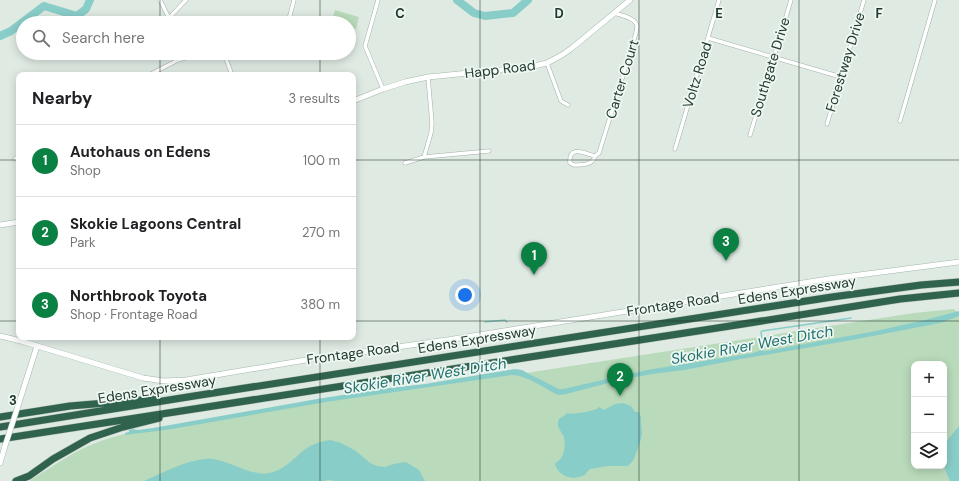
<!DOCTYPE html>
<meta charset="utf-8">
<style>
body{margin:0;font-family:"DM Sans",sans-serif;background:#f6f6f6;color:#202124}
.controls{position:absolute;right:12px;bottom:12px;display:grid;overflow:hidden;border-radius:8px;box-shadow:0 2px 10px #0003}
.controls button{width:36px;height:36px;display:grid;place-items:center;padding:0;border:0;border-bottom:1px solid #e0e0e0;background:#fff;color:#202124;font:20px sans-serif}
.you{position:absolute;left:465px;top:295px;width:14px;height:14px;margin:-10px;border:3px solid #fff;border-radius:50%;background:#1a73e8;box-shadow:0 0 0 6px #1a73e833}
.badge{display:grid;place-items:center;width:26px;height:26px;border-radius:50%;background:#0b8043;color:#fff;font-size:13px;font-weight:700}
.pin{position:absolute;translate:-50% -33px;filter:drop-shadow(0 1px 2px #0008)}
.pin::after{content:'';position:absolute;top:21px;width:14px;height:12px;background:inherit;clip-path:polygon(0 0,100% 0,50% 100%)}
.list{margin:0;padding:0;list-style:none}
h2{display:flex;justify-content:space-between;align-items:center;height:52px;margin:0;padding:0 16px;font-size:17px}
h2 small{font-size:13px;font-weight:400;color:#757577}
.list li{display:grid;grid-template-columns:26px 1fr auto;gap:12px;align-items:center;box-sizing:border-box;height:72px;padding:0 16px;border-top:1px solid #e0e0e0}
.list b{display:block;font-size:15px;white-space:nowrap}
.list p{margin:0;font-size:13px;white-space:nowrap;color:#757577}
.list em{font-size:13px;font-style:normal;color:#757577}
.icon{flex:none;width:22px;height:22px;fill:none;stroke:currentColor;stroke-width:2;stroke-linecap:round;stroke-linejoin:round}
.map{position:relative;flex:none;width:959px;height:481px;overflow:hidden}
.search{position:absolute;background:#fff;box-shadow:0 2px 10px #0003;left:16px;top:16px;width:340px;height:44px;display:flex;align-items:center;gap:10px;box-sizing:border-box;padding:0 14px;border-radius:22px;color:#757577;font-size:15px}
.panel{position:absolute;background:#fff;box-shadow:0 2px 10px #0003;left:16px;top:72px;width:340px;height:268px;border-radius:8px}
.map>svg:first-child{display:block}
</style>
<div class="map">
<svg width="959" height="481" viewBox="0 0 959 481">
<rect width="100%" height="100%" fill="#dfeae3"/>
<path fill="#b9dabb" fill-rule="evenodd" d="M335 10 359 17 356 29 349 28V23H331Z
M954 309 957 312H954L959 314V481H29C41 474 52 466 64 459 83 447 103 439 125 434L481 377 526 373 914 313ZM914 364H944V466H914Z"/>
<path fill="#89cdc9" d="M959 311V316L940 323 852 340 741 359 684 370 652 374 624 379 566 394 559 395 556 394C542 387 527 375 511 375L326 402 172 429 125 435V433L129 432V430L133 429 138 430 153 428 317 399 381 389 425 384 515 369 522 370 529 374 559 389H563L647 370 753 353 759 351 762 346 763 351H766L876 331 925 320Z
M623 403 631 406 635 412H639L641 417V423L642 434 641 439 634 459 630 464 627 466H608L590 469 587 472 585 475C580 477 574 479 569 477 563 476 556 470 555 464 558 461 562 458 563 454 565 449 565 442 564 437 562 432 555 426 559 419 561 417 565 416 567 413 574 415 590 411 597 409L599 407 604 410 615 404Z
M959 426V481H950L946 472 944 465V447L946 442Z
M330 440 341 443 356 451 370 463 377 466 385 467 394 464 406 462 419 470 425 481H334L329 480 324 481H144C163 473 192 457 213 459 230 461 253 477 269 473 286 470 296 455 310 446 316 443 323 441 330 440Z"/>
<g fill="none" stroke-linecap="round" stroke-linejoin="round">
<path stroke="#89cdc9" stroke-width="1.5" d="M485 322 505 320 507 322
M762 347V339L761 332 762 331 851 318"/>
<path stroke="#89cdc9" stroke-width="8" d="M457 0 474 13 485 16 513 13 528 0
M0 36 11 31 44 6 77 16 86 9 90 0"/>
<defs>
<path id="street" d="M160 0 169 18 170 23
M378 0 365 46 383 89
M169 18 186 0
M289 19 294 0
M708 38 841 77
M176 53 178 60
M222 53 225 56 232 75
M547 63 561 101 568 105
M149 75 178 60 202 53
M900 121 935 0
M827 124 864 0
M750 135 791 0
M675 149 719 0
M595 156C586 154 568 144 570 163L574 165C582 165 593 165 595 156L599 153 636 33C636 31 637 28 637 26 636 18 621 15 614 13
M424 157 431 133 432 123 428 77
M15 159 19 156
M405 163 424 157 489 151"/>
<path id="secondary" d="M353 101 383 89 405 82 428 77 530 67 547 63 562 55 572 48 630 0
M0 225 19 222
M0 336 21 341 143 378 164 381 186 380 312 359 447 340 828 279 959 262
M17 409 37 346
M0 463 5 446"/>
<path id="highway" d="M0 417 70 406 154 399
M0 427 194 396 832 297 921 285 959 282
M0 439 743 324 900 299 959 293
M16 481 29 476 53 459 90 438 123 427 159 418"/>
</defs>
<use href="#street" stroke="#a2b1a9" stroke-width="4.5"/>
<use href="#secondary" stroke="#a1b8ab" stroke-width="6"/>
<use href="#highway" stroke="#bcc4c0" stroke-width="8"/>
<use href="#street" stroke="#fff" stroke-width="3.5"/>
<use href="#secondary" stroke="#fff" stroke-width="5"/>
<use href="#highway" stroke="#2f634e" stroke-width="7"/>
<defs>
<path id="secondary-bridge" d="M5 446 17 409"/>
</defs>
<use href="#secondary-bridge" stroke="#a1b8ab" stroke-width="6" stroke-linecap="butt"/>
<use href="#secondary-bridge" stroke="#fff" stroke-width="5"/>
</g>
<path fill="none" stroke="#21392e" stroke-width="1" stroke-opacity="0.55" d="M160 0V23M320 0V23M480 0V481M639 0V481M799 0V481M160 53V75M320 53V75M0 160H19M353 160H959M0 321H19M353 321H959M160 337V481M320 337V481"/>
<g text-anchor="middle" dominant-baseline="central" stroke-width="3.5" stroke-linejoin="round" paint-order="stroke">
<g font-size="14" fill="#21392e" stroke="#eff7f2">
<text transform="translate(845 62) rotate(-73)">Forestway Drive</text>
<text transform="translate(770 67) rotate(-73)">Southgate Drive</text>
<text transform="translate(500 69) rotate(-7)">Happ Road</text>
<text transform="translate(697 75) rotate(-73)">Voltz Road</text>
<text transform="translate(622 79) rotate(-73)">Carter Court</text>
<text transform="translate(797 290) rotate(-9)">Edens Expressway</text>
<text transform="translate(673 304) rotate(-9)">Frontage Road</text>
<text transform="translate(477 339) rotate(-9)">Edens Expressway</text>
<text transform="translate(353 353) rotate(-8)">Frontage Road</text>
<text transform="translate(157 389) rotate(-9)">Edens Expressway</text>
</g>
<g font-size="15" font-style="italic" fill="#1f716e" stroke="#eff7f2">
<text transform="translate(752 345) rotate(-10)">Skokie River West Ditch</text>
<text transform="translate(425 376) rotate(-9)">Skokie River West Ditch</text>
</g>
</g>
<g font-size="13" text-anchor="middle" font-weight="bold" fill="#21392e" stroke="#eff7f2" stroke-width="3.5" stroke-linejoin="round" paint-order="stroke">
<text x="400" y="18">C</text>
<text x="559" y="18">D</text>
<text x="719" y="18">E</text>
<text x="879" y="18">F</text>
<text x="13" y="405">3</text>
</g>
</svg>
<div class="controls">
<button>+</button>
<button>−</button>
<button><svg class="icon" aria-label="layers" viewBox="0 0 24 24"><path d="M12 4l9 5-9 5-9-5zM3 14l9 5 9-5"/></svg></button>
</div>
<div class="you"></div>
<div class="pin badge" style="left:534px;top:275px">1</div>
<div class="pin badge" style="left:620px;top:396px">2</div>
<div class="pin badge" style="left:726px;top:261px">3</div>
<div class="search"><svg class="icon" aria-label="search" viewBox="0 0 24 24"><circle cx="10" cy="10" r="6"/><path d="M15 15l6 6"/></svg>Search here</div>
<section class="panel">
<h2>Nearby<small>3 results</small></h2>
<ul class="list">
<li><span class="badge">1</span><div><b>Autohaus on Edens</b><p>Shop</p></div><em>100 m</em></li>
<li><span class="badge">2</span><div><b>Skokie Lagoons Central</b><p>Park</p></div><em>270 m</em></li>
<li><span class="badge">3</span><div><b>Northbrook Toyota</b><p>Shop · Frontage Road</p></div><em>380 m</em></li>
</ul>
</section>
</div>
